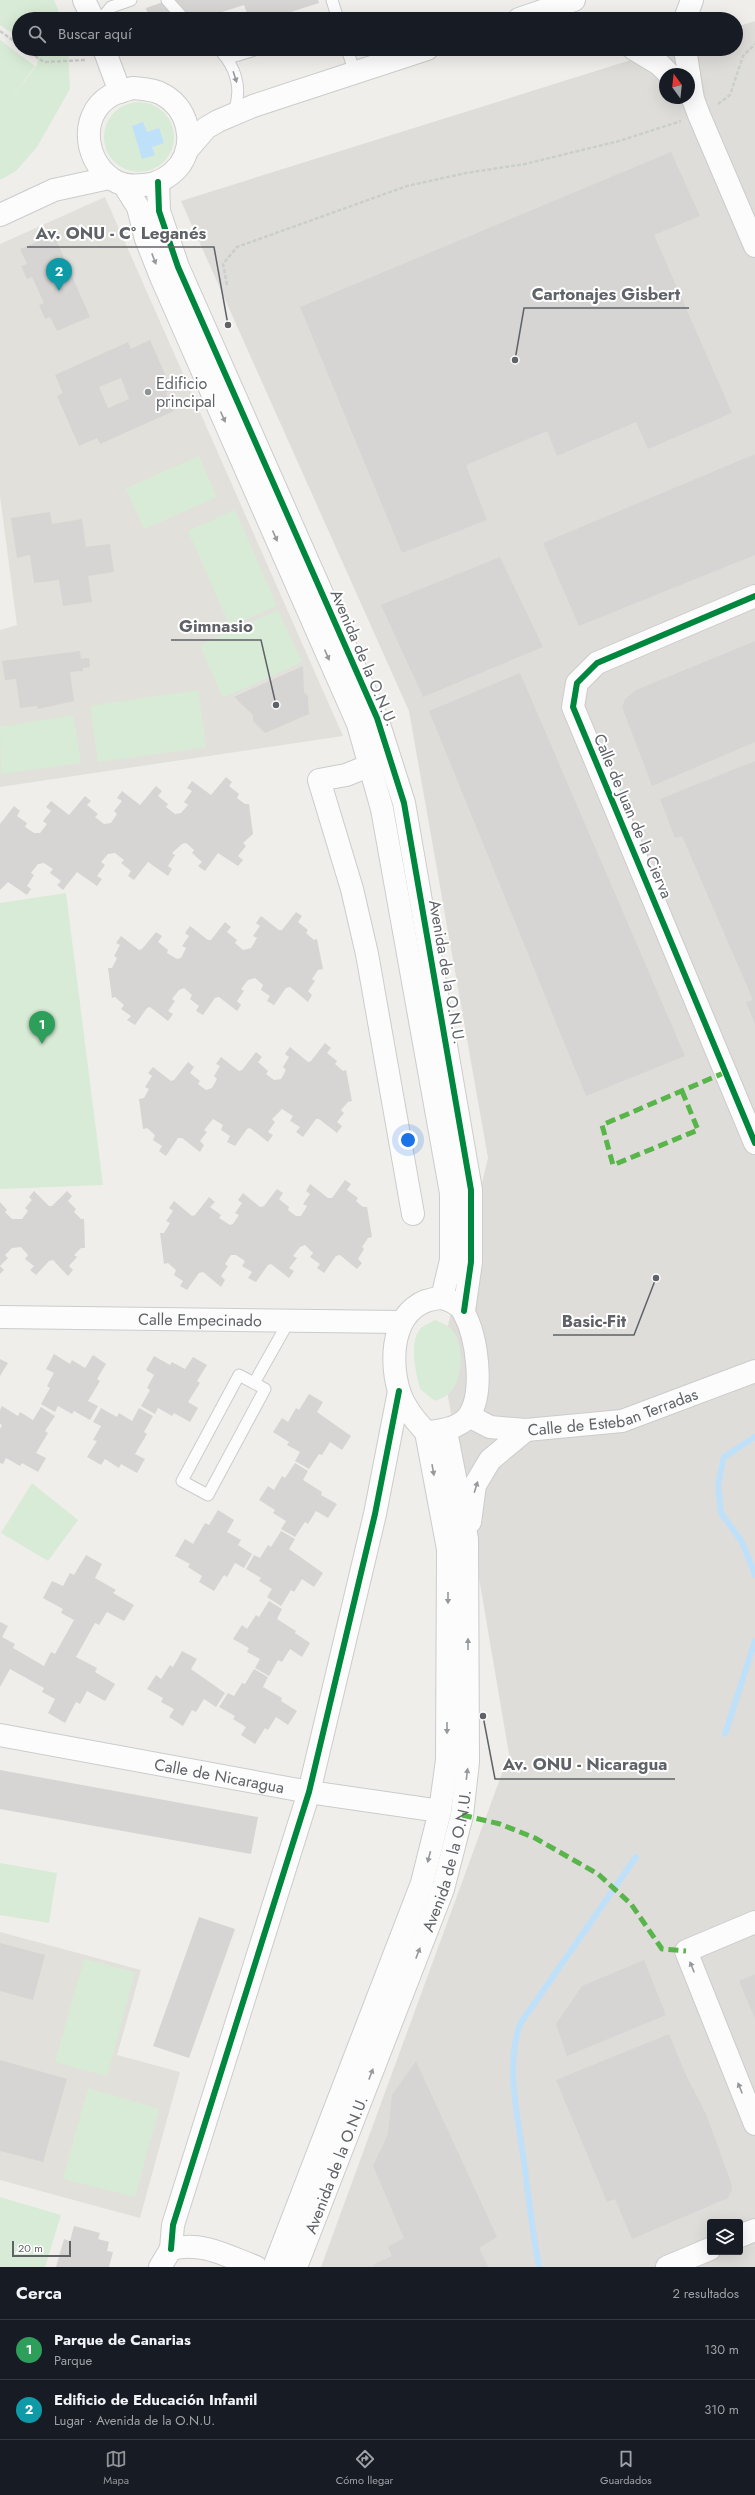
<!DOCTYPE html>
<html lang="es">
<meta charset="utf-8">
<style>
body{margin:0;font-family:Jost,sans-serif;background:#242831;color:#f1f3f6}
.controls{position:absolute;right:12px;bottom:12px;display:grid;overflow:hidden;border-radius:4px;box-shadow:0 4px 16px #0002}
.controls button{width:36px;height:36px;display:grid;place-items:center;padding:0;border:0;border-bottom:1px solid #363941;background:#171b24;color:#f1f3f6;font:20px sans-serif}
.compass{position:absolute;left:659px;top:68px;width:36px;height:36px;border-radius:50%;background:#171b24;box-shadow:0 4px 16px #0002;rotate:345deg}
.scale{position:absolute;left:12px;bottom:10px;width:59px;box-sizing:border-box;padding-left:4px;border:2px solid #5f6368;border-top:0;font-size:11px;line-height:14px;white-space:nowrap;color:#5f6368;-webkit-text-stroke:3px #fff;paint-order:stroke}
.you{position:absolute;left:408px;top:1140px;width:14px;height:14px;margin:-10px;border:3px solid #fff;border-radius:50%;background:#1a73e8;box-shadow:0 0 0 6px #1a73e833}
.badge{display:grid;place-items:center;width:26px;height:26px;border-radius:50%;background:#919496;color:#fff;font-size:13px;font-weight:700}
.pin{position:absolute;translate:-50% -33px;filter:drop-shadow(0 1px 2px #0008)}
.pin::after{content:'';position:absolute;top:21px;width:14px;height:12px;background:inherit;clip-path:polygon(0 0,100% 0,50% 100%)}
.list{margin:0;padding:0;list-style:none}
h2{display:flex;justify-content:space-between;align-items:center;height:52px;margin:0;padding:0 16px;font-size:17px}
h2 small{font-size:13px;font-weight:400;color:#9ea1a6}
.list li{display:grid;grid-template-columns:26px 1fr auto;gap:12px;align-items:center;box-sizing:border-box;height:60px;padding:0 16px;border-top:1px solid #363941}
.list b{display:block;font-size:15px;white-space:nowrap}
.list p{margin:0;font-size:13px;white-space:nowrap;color:#9ea1a6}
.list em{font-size:13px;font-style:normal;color:#9ea1a6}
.icon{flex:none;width:22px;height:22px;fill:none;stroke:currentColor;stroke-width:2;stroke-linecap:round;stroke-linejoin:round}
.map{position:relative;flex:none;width:755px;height:2267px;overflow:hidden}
.search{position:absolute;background:#171b24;box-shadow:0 4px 16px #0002;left:12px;right:12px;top:12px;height:44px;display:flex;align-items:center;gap:10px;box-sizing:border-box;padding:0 14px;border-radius:22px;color:#9ea1a6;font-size:15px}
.sheet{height:172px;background:#171b24}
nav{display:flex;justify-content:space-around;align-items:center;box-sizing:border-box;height:56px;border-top:1px solid #363941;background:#171b24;font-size:11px;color:#9ea1a6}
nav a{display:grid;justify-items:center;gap:2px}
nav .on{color:#919496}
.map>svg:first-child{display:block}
</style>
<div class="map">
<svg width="755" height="2267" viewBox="0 0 755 2267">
<rect width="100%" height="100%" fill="#efeeea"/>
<path fill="#dfddda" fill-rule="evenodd" d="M755 21V2267H321L509 1754 441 1355 488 1158 409 711 181 201 666 49H736V27ZM665 74H689V98H665ZM710 2222H740V2252H710Z"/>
<path fill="#e2e0da" d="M105 197 343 736 0 787V630L17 625 0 496V244Z
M0 1932 141 1970 117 2055 180 2072 140 2218 0 2180Z"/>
<path fill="#d8ebd6" d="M0 0H54L62 19H19V38L0 25Z
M0 40 35 66 9 102 37 65 38 51 35 49H68L70 89 37 147 16 171 0 180Z
M104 137a35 35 0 1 1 70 0a35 35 0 1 1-70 0Z
M199 456 217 497 144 529 126 488Z
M235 510 277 606 230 626 188 531Z
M278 610 302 662 223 698 200 645Z
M198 690 206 747 98 762 90 706Z
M73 715 81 763 1 774 0 727Z
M66 893 103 1185 0 1189V903Z
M435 1320C442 1323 448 1325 453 1331 465 1346 463 1385 446 1396 443 1398 438 1399 435 1401L420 1389C416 1373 408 1342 421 1328 425 1325 431 1322 435 1320Z
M32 1483 78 1520 48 1561 1 1533Z
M0 1863 57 1873 49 1923 0 1915Z
M84 1959 135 1972 107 2076 55 2062Z
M88 2088 159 2109 135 2197 63 2179Z
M0 2197 61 2215 45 2267H0Z"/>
<path fill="#bfe0f9" d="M143 122 147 132 159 128 164 143 152 147 155 155 142 159 132 126Z"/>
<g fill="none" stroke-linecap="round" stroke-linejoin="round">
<path stroke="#bfe0f9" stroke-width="6" d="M755 1437 724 1457 718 1485 721 1513 742 1542 755 1575
M725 1734 755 1641
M539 2267C532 2229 528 2193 523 2155 517 2113 506 2065 520 2024L636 1857"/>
</g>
<path fill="#d6d5d3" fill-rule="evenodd" d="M169 0H318L319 3 269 19H249L244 5 200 19H149L146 8Z
M671 152 700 216 654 235 732 413 648 449 636 422 557 456 547 431 466 465 487 520 402 553 300 307Z
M54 235 90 317 57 331 50 317 45 319 39 305 44 303 32 277 27 279 21 266 27 264 20 249Z
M150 340 172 390 166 393 174 411 100 444 97 438 79 446 57 396 63 393 55 375 128 342 131 349ZM121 378 129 399 108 408 99 387Z
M755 454V555L579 626 543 543Z
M50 512 52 524 82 519 86 547 110 544 114 572 88 576 92 602 63 606 59 580 34 583 30 555 17 558 11 518Z
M500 557 543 647 423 697 381 605Z
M755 641V742L652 786 622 707 625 699 636 690Z
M80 651 81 659 89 658 90 667 83 668V671L70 672 74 701 38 709 37 706 20 708 16 679 5 680 2 661Z
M303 666 304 692 308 696 309 714 265 733 253 721V715L234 697Z
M520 673 685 1056 586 1096 429 711Z
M755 761V1024L746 1002 753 1000 682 836 675 838 660 799Z
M226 777 232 782 229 786 239 794 237 798 245 804H249L253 834 243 843 246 846 238 856 243 860 238 866 218 853 205 871 198 866 202 862 192 853 194 850 186 843 182 844 172 853 175 855 168 866 172 869 168 876 148 862 134 880 128 876 131 871 121 863 124 860 115 853 108 854 101 862 105 865 97 876 102 879 97 886 77 872 63 890 57 885 61 881 50 873 53 869 44 863 38 864 31 873 34 875 27 886 31 889 27 895 8 882 0 890V824L14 806 20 811 17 816 27 823 25 827 34 833H40L47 824 43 821 51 811 46 807 51 801 69 815 85 796 91 801 87 805 98 814 95 817 104 824 111 823 117 814 114 811 122 801 117 798 122 791 140 805 156 786 162 791 158 796 168 804 166 807 175 814 181 813 188 805 184 802 192 791 187 788 192 781 211 795Z
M296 912 302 916 298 922 308 930 306 933 314 940 317 939 323 969 318 970 312 979 315 981 308 991 312 995 308 1002 290 987 286 988 274 1005 267 1001 270 996 261 990 263 985 255 978 248 980 241 989 244 991 237 1001 241 1005 237 1011 219 997 215 998 203 1015 196 1011 199 1006 190 999 192 995 184 988 179 990 172 999 175 1001 168 1011 173 1014 168 1021 150 1007 147 1008 135 1025 127 1020 131 1016 121 1009 124 1005 115 997 112 998 108 968H112L117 958 114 956 120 945 116 943 121 936 139 950 142 949 156 932 162 936 158 942 168 950 167 953 177 959 181 958 186 948 182 946 189 936 185 933 190 926 208 940H211L225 922 231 927 227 932 237 940 235 943 243 950 251 948 257 938 253 936 260 926 256 923 261 916 279 930H282Z
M325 1043 331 1048 327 1053 337 1061 335 1064 343 1071 346 1070 352 1101 348 1102 341 1110 344 1113 337 1122 342 1126 337 1133 319 1119H316L303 1137 296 1132 300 1127 290 1121 293 1116 282 1109 272 1119 275 1122 268 1132 273 1135 268 1142 250 1128 247 1129 235 1146 227 1142 230 1136 221 1130 223 1125 213 1119 204 1130 207 1132 200 1141 204 1145 200 1152 182 1138H178L166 1156 159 1151 162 1146 153 1140 155 1135 147 1128 143 1129 139 1099 144 1098 149 1089 145 1087 152 1076 148 1073 153 1067 171 1081 174 1080 188 1062 194 1067 190 1073 200 1081 198 1084 206 1090 212 1088 217 1079 214 1076 220 1066 216 1064 221 1057 239 1071 242 1070 256 1052 262 1057 258 1062 268 1071 266 1074 274 1080 281 1079 286 1070 283 1067 289 1057 285 1054 290 1047 308 1062 311 1061Z
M345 1180 351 1184 347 1190 358 1198 356 1201 363 1207H367L372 1237 368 1238 362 1247 364 1249 358 1259 362 1263 357 1269 340 1255 336 1256 324 1273 317 1268 320 1264 310 1257 313 1253 305 1245 300 1247 293 1256 297 1258 289 1268 294 1271 289 1278 271 1264 268 1265 256 1282 248 1278 252 1272 242 1266 245 1261 236 1255H231L225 1264 228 1266 221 1276 225 1280 221 1287 203 1272 199 1273 187 1290 180 1286 183 1281 174 1275 176 1270 168 1263 164 1264 160 1233H164L170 1223 166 1221 173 1211 169 1208 174 1201 192 1216 195 1215 209 1197 215 1202 210 1207 221 1215 219 1218 230 1225 233 1224 239 1215 235 1213 242 1203 238 1200 243 1193 260 1207 264 1206 277 1189 283 1193 279 1199 289 1207 288 1210 296 1216H301L307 1206 303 1204 310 1194 306 1191 310 1184 328 1198H332Z
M34 1191 49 1206H52L67 1191 72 1196 68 1201 76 1209 74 1212 81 1219H84L85 1248H81L74 1255 77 1257 69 1266 73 1270 68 1276 53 1260 49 1261 36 1275 30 1270 34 1266 25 1259 28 1255 21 1247 12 1248 5 1255 8 1258 0 1266 4 1270 0 1274V1202L7 1210 5 1212 12 1219H22L28 1211 25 1208 32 1200 29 1197Z
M54 1354 70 1364 72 1360 85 1368 93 1355 106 1364 97 1379 100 1381 88 1401 98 1406 90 1420 74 1411 72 1414 58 1406 55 1412 41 1404 50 1388 47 1386 54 1373 46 1369Z
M154 1356 170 1365 172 1362 185 1369 193 1357 207 1365 197 1381 200 1383 188 1402 198 1408 190 1422 174 1413 172 1416 158 1408 155 1414 141 1406 150 1390 147 1388 154 1375 146 1370Z
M0 1359 8 1363 0 1376Z
M309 1394 323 1402 317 1412 351 1436 342 1450 330 1442 322 1455 319 1454 309 1469 295 1461 300 1452 287 1445 289 1442 273 1432 282 1418 288 1422 296 1408 299 1410Z
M2 1406 18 1416 20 1412 33 1420 41 1407 55 1416 45 1431 48 1433 36 1453 46 1458 38 1472 22 1463 20 1466 6 1458 3 1464 0 1463V1429L2 1425 0 1424V1410Z
M101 1408 117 1417 119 1413 132 1421 139 1408 153 1416 144 1432 147 1434 135 1454 145 1459 137 1473 121 1464 119 1468 105 1459 101 1465 87 1457 97 1441 93 1440 101 1426 93 1422Z
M295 1463 308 1471 303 1480 322 1492 321 1495 337 1504 328 1518 316 1511 308 1524 305 1522 295 1537 281 1529 286 1521 273 1513 275 1510 259 1500 268 1486 274 1490 282 1476 285 1478Z
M218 1510 234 1520 227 1532 241 1540 238 1545 252 1554 244 1568 235 1563 227 1577 224 1575 214 1591 199 1582 202 1576 188 1567 190 1564 175 1556 185 1539 193 1544 205 1523 209 1525Z
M281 1531 295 1539 289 1549 323 1573 314 1587 302 1579 294 1592 291 1590 281 1606 267 1597 272 1589 259 1581 261 1578 246 1569 254 1555 260 1558 268 1545 271 1547Z
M86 1555 102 1564 95 1578 116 1590 113 1593 134 1605 124 1621 107 1612 99 1625 95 1623 76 1657 97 1668 95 1672 115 1684 105 1701 87 1691 80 1704 76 1702 65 1723 48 1713 55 1699 42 1692 44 1688 10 1669 0 1687V1622L8 1626 2 1637 15 1644 13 1648 44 1666 51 1652 55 1654 74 1620 61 1613 63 1609 43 1598 52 1581 63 1586 70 1573 74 1575Z
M269 1601 282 1609 277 1619 296 1631 295 1633 310 1643 302 1657 290 1649 282 1662 278 1660 269 1676 255 1668 260 1659 247 1652 249 1648 233 1639 242 1625 247 1629 256 1615 259 1617Z
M182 1651 197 1659 191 1669 225 1693 216 1707 204 1699 196 1712 192 1710 183 1726 169 1717 174 1709 161 1702 163 1698 147 1689 156 1675 161 1679 170 1665 173 1667Z
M254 1669 268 1677 263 1687 282 1698 281 1701 297 1711 288 1725 276 1717 268 1730 265 1728 255 1744 241 1735 246 1727 233 1719 235 1716 219 1707 228 1693 234 1696 242 1683 245 1684Z
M0 1770 258 1817 251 1854 0 1809Z
M199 1917 235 1929 189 2058 153 2046Z
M0 1943 45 1955 33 2000 0 1991Z
M644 1960 666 2015 567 2056 556 2024 582 1986Z
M755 1974V2019L739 1981Z
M669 2034 686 2075 706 2114 731 2182 732 2190 727 2199 721 2201 632 2239 615 2199 607 2202 556 2080Z
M0 2060 67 2079 43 2162 0 2151Z
M416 2061 497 2237 479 2248 488 2267H373L374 2264 392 2256 388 2247 404 2238 373 2166 388 2134 392 2095Z
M74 2226 100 2233 98 2239 109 2242 107 2251 113 2252 109 2267H56L64 2239 70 2241Z"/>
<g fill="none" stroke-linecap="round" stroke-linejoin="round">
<defs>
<path id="service" d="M167 0 184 19
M332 0 338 19
M101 19 111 7 131 0
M219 49C235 66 242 87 235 109
M347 49 355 73
M225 55 235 56 258 49
M239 1375 265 1389 208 1495 182 1481Z
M254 1383 289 1321"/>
<g id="minor">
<path d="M84 0 93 19"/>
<path d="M685 19 692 0"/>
<path d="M104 49 120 92"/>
<path d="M634 49 659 64 669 74"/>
<path d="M685 49 689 74"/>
<path d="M689 75 693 99 699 115 755 246"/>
<path d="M755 596 597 663 577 683 573 707 755 1143"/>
<path d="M371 765 346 775 319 780 352 889 367 954 413 1214"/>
<path id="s1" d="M0 1317 400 1322"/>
<path id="s2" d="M469 1416 490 1427 526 1430 622 1421 755 1371"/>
<path id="s3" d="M0 1735 309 1792 440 1811"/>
<path d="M755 1922 686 1951 755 2124"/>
<path d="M740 2236 755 2230"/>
<path d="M171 2249 173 2225 309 1792 375 1514 399 1391"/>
<path d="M160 2267 171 2249C202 2241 227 2256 256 2267"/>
<path d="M667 2267 710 2249"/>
</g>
<g id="tertiary">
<path d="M519 19 574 0"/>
<path d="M133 88C142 89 153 89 162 94 188 108 196 141 180 165 171 176 158 184 144 185 135 186 126 186 117 182 85 166 77 116 110 96 116 92 125 90 133 88Z"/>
<path d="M188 149 206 128 218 121 253 106 427 49"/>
<path d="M158 182 159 211 178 267 377 718 404 803 471 1190V1262L464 1311"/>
<path d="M124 185 138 207 146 239 161 277 358 724 382 809 451 1193V1260L442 1298"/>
<path d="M0 215 54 190 109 178"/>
<path d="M442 1298C450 1300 460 1304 464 1313 477 1337 484 1390 470 1414 462 1428 440 1431 426 1432 414 1419 404 1407 399 1391 388 1354 394 1300 442 1298Z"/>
<path d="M470 1522 475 1485 490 1460 526 1430"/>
<path d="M274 2267 422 1883 440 1811 447 1760 448 1549 426 1432"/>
<path id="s4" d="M296 2267 443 1889 462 1815 468 1762 467 1539 446 1431"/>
</g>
</defs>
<use href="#service" stroke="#cbcccc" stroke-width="13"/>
<use href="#minor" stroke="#cbcccc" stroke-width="24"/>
<use href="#tertiary" stroke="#cbcccc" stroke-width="24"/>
<path stroke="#cacfcc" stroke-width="2.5" stroke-dasharray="4 2" stroke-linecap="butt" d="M0 31 19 45
M25 49 44 62 87 60
M718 104 730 95 743 56 755 44
M227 285 223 264 237 247 407 186 466 173 525 164 619 141 681 121"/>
<use href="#service" stroke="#fdfcfc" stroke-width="11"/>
<use href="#minor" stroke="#fdfcfc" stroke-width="22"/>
<use href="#tertiary" stroke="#fdfcfc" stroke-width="22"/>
<path stroke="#58b549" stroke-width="5" stroke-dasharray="10 5" stroke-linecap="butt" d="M682 1091 698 1130 613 1165 602 1125 726 1072
M462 1815 500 1824 535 1838 598 1874 631 1904 662 1949 686 1951"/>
<defs>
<path id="cycleway" d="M158 182 159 211 178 267 377 718 404 803 471 1190V1262L464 1311
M755 596 597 663 577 683 573 707 755 1143
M171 2249 173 2225 309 1792 375 1514 399 1391"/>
</defs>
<use href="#cycleway" stroke="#fff" stroke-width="8"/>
<use href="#cycleway" stroke="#00873e" stroke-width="6"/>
</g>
<defs><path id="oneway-solid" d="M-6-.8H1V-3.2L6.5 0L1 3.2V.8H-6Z"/></defs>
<g fill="#96999c">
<use href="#oneway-solid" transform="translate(235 77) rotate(72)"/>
<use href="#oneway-solid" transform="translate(154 259) rotate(69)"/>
<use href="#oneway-solid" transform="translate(223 417) rotate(66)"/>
<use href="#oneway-solid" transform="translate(275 536) rotate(66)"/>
<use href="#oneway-solid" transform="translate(327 655) rotate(66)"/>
<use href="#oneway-solid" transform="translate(433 1470) rotate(80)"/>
<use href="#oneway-solid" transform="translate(476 1487) rotate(-73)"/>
<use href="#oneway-solid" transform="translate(448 1598) rotate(90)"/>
<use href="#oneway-solid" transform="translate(468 1644) rotate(-90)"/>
<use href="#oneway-solid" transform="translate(447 1728) rotate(90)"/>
<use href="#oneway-solid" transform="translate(467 1774) rotate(-83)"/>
<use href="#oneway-solid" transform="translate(429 1857) rotate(104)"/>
<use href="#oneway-solid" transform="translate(418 1953) rotate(-69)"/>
<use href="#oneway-solid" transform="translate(692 1967) rotate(-112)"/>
<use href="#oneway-solid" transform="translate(371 2074) rotate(-69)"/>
<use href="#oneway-solid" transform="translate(740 2088) rotate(-112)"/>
</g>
<circle fill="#919496" stroke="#fff" stroke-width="1.5" cx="148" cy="392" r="4"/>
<g text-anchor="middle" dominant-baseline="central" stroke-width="4" stroke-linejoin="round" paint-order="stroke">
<g font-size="16" fill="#5f6368" stroke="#fff" text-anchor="start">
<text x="156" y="383">Edificio<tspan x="156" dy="18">principal</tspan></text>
</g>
<g font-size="16" fill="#5f6368" stroke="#fff">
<text transform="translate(364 658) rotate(67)">Avenida de la O.N.U.</text>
<text transform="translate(633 816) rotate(67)">Calle de Juan de la Cierva</text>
<text transform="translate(447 972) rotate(80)">Avenida de la O.N.U.</text>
<text stroke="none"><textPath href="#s1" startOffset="200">Calle Empecinado</textPath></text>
<text stroke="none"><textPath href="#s2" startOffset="149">Calle de Esteban Terradas</textPath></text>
<text stroke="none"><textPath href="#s3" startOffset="223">Calle de Nicaragua</textPath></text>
<text stroke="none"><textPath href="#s4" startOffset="434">Avenida de la O.N.U.</textPath></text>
<text stroke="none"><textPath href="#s4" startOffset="110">Avenida de la O.N.U.</textPath></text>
</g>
</g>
<path fill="none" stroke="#5f6368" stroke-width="1.5" d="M228 325L214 247H27M515 360L524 308H689M276 705L261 640H171M656 1278L634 1335H553M483 1716L495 1779H675"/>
<g fill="#5f6368" stroke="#fff" stroke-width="1.5">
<circle cx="228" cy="325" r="4"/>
<circle cx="515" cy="360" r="4"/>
<circle cx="276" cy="705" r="4"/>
<circle cx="656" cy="1278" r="4"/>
<circle cx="483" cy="1716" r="4"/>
</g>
<g font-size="17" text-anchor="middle" font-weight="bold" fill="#5f6368" stroke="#fff" stroke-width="4" stroke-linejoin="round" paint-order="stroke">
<text x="121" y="239">Av. ONU - Cº Leganés</text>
<text x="606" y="300">Cartonajes Gisbert</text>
<text x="216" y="632">Gimnasio</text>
<text x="594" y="1327">Basic-Fit</text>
<text x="585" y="1770">Av. ONU - Nicaragua</text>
</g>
</svg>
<div class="controls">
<button><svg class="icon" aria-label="layers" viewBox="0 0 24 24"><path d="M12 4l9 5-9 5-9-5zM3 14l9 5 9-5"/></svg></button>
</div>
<svg class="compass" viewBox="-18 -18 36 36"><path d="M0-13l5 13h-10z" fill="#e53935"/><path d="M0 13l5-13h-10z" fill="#9ea1a6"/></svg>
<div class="scale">20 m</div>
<div class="you"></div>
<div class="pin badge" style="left:42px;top:1044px;background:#2e9e5b">1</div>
<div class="pin badge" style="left:59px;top:291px;background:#0f9aa8">2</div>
<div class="search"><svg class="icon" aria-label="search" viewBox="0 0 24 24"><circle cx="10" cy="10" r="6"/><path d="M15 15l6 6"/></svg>Buscar aquí</div>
</div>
<section class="sheet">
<h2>Cerca<small>2 resultados</small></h2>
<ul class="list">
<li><span class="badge" style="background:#2e9e5b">1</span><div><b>Parque de Canarias</b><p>Parque</p></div><em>130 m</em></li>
<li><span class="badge" style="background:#0f9aa8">2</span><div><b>Edificio de Educación Infantil</b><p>Lugar · Avenida de la O.N.U.</p></div><em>310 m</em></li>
</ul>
</section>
<nav>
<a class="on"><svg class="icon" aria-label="map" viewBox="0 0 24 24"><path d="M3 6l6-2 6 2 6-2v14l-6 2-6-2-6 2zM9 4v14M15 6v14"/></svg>Mapa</a>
<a><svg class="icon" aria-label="directions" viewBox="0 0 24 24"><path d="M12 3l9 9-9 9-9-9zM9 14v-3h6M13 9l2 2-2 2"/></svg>Cómo llegar</a>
<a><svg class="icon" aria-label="saved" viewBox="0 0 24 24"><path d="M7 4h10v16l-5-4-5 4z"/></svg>Guardados</a>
</nav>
